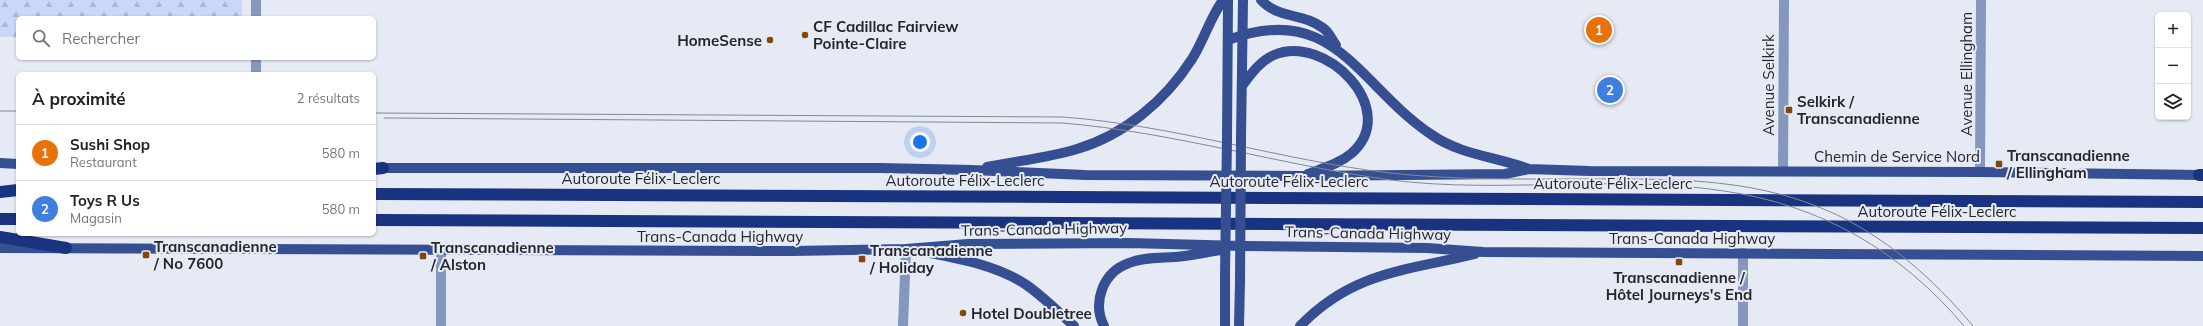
<!DOCTYPE html>
<html lang="fr">
<meta charset="utf-8">
<style>
body{margin:0;font-family:Mulish,sans-serif;background:#f2f2f2;color:#222}
.controls{position:absolute;right:12px;top:12px;display:grid;overflow:hidden;border-radius:6px;box-shadow:0 1px 3px #0004}
.controls button{width:36px;height:36px;display:grid;place-items:center;padding:0;border:0;border-bottom:1px solid #e0e0e0;background:#fff;color:#222;font:20px sans-serif}
.you{position:absolute;left:920px;top:142px;width:14px;height:14px;margin:-10px;border:3px solid #fff;border-radius:50%;background:#1a73e8;box-shadow:0 0 0 6px #1a73e833}
.badge{display:grid;place-items:center;width:26px;height:26px;border-radius:50%;background:#0b8043;color:#fff;font-size:13px;font-weight:700}
.pin{position:absolute;translate:-50% -50%;border:2px solid #fff;box-shadow:0 1px 4px #0006}
.list{margin:0;padding:0;list-style:none}
h2{display:flex;justify-content:space-between;align-items:center;height:52px;margin:0;padding:0 16px;font-size:17px}
h2 small{font-size:13px;font-weight:400;color:#767676}
.list li{display:grid;grid-template-columns:26px 1fr auto;gap:12px;align-items:center;box-sizing:border-box;height:56px;padding:0 16px;border-top:1px solid #e0e0e0}
.list b{display:block;font-size:15px;white-space:nowrap}
.list p{margin:0;font-size:13px;white-space:nowrap;color:#767676}
.list em{font-size:13px;font-style:normal;color:#767676}
.icon{flex:none;width:22px;height:22px;fill:none;stroke:currentColor;stroke-width:2;stroke-linecap:round;stroke-linejoin:round}
.map{position:relative;flex:none;width:2203px;height:326px;overflow:hidden}
.search{position:absolute;background:#fff;box-shadow:0 1px 3px #0004;left:16px;top:16px;width:360px;height:44px;display:flex;align-items:center;gap:10px;box-sizing:border-box;padding:0 14px;border-radius:6px;color:#767676;font-size:15px}
.panel{position:absolute;background:#fff;box-shadow:0 1px 3px #0004;left:16px;top:72px;width:360px;height:164px;border-radius:6px}
.map>svg:first-child{display:block}
</style>
<div class="map">
<svg width="2203" height="326" viewBox="0 0 2203 326">
<defs>
<pattern id="forest-firs" width="22" height="20" patternUnits="userSpaceOnUse"><rect width="22" height="20" fill="#c9d8f9"/><path d="M5 1l3.5 6h-7zM16 11l3.5 6h-7z" fill="#acb9d6"/></pattern>
</defs>
<rect width="100%" height="100%" fill="#e6eaf5"/>
<path fill="url(#forest-firs)" d="M0 0H242V18H18V37H0Z"/>
<g fill="none" stroke-linecap="round" stroke-linejoin="round">
<path stroke="#8597bd" stroke-width="10" d="M256 0V18
M256 58V74
M1783 171 1784 0
M1980 172 1981 0
M441 326V250
M903 326 906 249
M1743 326V253"/>
<path stroke="#354f92" stroke-width="10" d="M1261 0C1278 19 1304 13 1323 28 1329 32 1332 40 1336 45
M1228 40C1335 0 1358 86 1432 135 1461 155 1497 157 1529 169
M1242 86C1251 74 1260 61 1274 55 1325 33 1401 109 1352 153 1339 164 1323 168 1308 174
M1227 138 1228 0
M1241 138 1243 0
M0 163 18 164
M987 167C1016 161 1048 158 1077 149 1124 135 1165 101 1192 59 1204 40 1210 18 1223 0
M376 168H880L972 170 1085 175 1302 176 1505 174 1529 169 1589 171 1980 172 2203 175
M0 248 793 251 906 249 968 244 1129 243 1243 246 1427 248 1483 252 2203 256
M919 251C955 258 994 264 1025 284 1043 296 1058 312 1074 326
M1104 326C1092 302 1103 272 1129 263 1143 257 1160 258 1175 257 1190 256 1206 252 1221 250
M1225 326V275
M1239 326 1240 282
M1300 326C1353 271 1406 271 1475 254"/>
<path stroke="#1a3381" stroke-width="12" d="M374 169 383 168
M2199 175H2203
M0 192 18 190
M374 194 2203 202
M0 219H18
M374 220 2203 228
M0 237 66 248"/>
<path stroke="#85888f" stroke-width="1" d="M0 111H18
M374 113 1062 117C1174 125 1279 160 1390 173 1453 180 1515 179 1579 179 1662 179 1747 176 1826 210 1883 234 1934 279 1973 326
M384 118 1062 123C1173 132 1280 165 1391 180 1501 194 1614 174 1724 191 1821 205 1901 251 1964 326"/>
<path stroke="#354f92" stroke-width="10" d="M1225 275 1227 138
M1240 282 1241 138"/>
</g>
<g fill="#85460a" stroke="#e6eaf5" stroke-width="1.5">
<circle cx="805" cy="35" r="4"/>
<circle cx="770" cy="40" r="4"/>
<rect x="1785" y="106" width="8" height="8" rx="2"/>
<rect x="1995" y="160" width="8" height="8" rx="2"/>
<rect x="142" y="251" width="8" height="8" rx="2"/>
<rect x="419" y="252" width="8" height="8" rx="2"/>
<rect x="858" y="255" width="8" height="8" rx="2"/>
<rect x="1675" y="258" width="8" height="8" rx="2"/>
<circle cx="963" cy="313" r="4"/>
</g>
<g text-anchor="middle" dominant-baseline="central" stroke-width="4" stroke-linejoin="round" paint-order="stroke">
<g font-size="15" font-weight="bold" fill="#24262a" stroke="#e6eaf5" text-anchor="start">
<text x="813" y="26">CF Cadillac Fairview<tspan x="813" dy="17">Pointe-Claire</tspan></text>
<text x="762" y="40" text-anchor="end">HomeSense</text>
<text x="1797" y="101">Selkirk /<tspan x="1797" dy="17">Transcanadienne</tspan></text>
<text x="2007" y="155">Transcanadienne<tspan x="2007" dy="17">/ Ellingham</tspan></text>
<text x="154" y="246">Transcanadienne<tspan x="154" dy="17">/ No 7600</tspan></text>
<text x="431" y="247">Transcanadienne<tspan x="431" dy="17">/ Alston</tspan></text>
<text x="870" y="250">Transcanadienne<tspan x="870" dy="17">/ Holiday</tspan></text>
<text x="1679" y="277" text-anchor="middle">Transcanadienne /<tspan x="1679" dy="17">Hôtel Journeys's End</tspan></text>
<text x="971" y="313">Hotel Doubletree</text>
</g>
<g font-size="15" fill="#24262a" stroke="#e6eaf5">
<text transform="translate(1966 74) rotate(-90)">Avenue Ellingham</text>
<text transform="translate(1768 85) rotate(-90)">Avenue Selkirk</text>
<text x="1897" y="156">Chemin de Service Nord</text>
<text x="641" y="178">Autoroute Félix-Leclerc</text>
<text x="965" y="180">Autoroute Félix-Leclerc</text>
<text x="1289" y="181">Autoroute Félix-Leclerc</text>
<text x="1613" y="183">Autoroute Félix-Leclerc</text>
<text x="1937" y="211">Autoroute Félix-Leclerc</text>
<text transform="translate(1044 229) rotate(-1)">Trans-Canada Highway</text>
<text transform="translate(1368 233) rotate(1)">Trans-Canada Highway</text>
<text x="720" y="236">Trans-Canada Highway</text>
<text x="1692" y="238">Trans-Canada Highway</text>
</g>
</g>
</svg>
<div class="controls">
<button>+</button>
<button>−</button>
<button><svg class="icon" aria-label="layers" viewBox="0 0 24 24"><path d="M12 4l9 5-9 5-9-5zM3 14l9 5 9-5"/></svg></button>
</div>
<div class="you"></div>
<div class="pin badge" style="left:1599px;top:30px;background:#e8710a">1</div>
<div class="pin badge" style="left:1610px;top:90px;background:#3f7fe0">2</div>
<div class="search"><svg class="icon" aria-label="search" viewBox="0 0 24 24"><circle cx="10" cy="10" r="6"/><path d="M15 15l6 6"/></svg>Rechercher</div>
<section class="panel">
<h2>À proximité<small>2 résultats</small></h2>
<ul class="list">
<li><span class="badge" style="background:#e8710a">1</span><div><b>Sushi Shop</b><p>Restaurant</p></div><em>580 m</em></li>
<li><span class="badge" style="background:#3f7fe0">2</span><div><b>Toys R Us</b><p>Magasin</p></div><em>580 m</em></li>
</ul>
</section>
</div>
